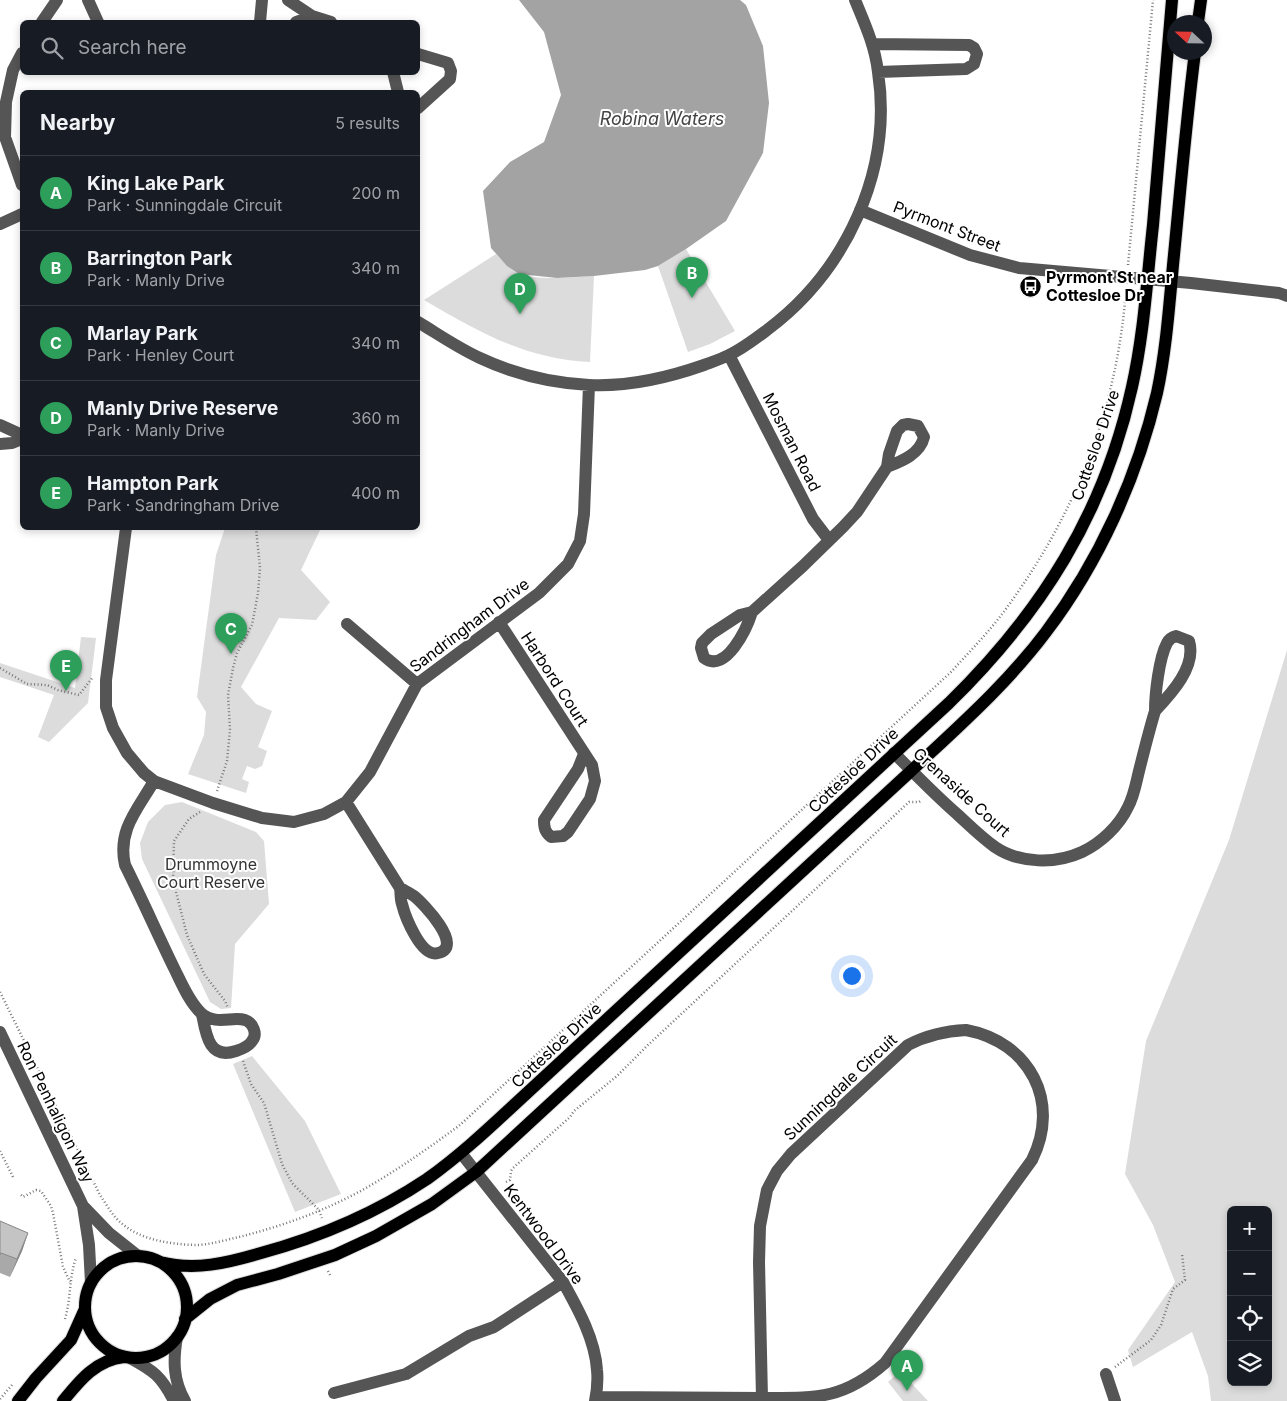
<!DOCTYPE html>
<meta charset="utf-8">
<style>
body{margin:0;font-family:Inter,sans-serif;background:#20242c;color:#f1f3f6}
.controls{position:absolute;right:15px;bottom:15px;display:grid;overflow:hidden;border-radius:8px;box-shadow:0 2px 8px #0003}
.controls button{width:45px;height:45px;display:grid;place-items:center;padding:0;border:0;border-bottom:1px solid #363941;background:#171b24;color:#f1f3f6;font:25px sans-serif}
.compass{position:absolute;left:1167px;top:15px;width:45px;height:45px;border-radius:50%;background:#171b24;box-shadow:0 2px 8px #0003;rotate:292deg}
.you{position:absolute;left:851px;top:975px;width:18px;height:18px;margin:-12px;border:4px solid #fff;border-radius:50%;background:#1a73e8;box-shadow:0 0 0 8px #1a73e833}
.badge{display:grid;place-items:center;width:32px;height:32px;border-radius:50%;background:#0f766e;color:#fff;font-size:16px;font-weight:700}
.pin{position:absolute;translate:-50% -41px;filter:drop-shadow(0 1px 2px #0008)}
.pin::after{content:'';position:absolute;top:26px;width:18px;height:15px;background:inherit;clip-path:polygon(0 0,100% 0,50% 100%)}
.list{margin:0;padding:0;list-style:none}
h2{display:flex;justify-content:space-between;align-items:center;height:65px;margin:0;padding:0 20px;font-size:21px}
h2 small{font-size:16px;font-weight:400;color:#9ea1a6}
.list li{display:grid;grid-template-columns:32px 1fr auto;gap:15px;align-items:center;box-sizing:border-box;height:75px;padding:0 20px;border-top:1px solid #363941}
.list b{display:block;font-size:19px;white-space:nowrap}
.list p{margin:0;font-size:16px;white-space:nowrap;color:#9ea1a6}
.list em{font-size:16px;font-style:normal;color:#9ea1a6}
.icon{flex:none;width:28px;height:28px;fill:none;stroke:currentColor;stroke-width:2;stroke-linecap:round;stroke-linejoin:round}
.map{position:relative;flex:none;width:1287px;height:1401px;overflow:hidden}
.search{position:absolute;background:#171b24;box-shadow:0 2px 8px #0003;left:20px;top:20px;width:400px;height:55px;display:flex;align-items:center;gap:12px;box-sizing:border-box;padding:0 18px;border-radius:8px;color:#9ea1a6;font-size:19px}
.panel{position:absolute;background:#171b24;box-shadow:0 2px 8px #0003;left:20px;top:90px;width:400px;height:440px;border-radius:8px}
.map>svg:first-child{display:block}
</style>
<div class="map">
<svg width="1287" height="1401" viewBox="0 0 1287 1401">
<rect width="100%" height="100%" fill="#fff"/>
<path fill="#dcdcdc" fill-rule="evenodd" d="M686 249 735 331 710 344 688 352 658 266Z
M496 254C503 261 511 271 520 274 541 281 572 277 594 276L590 362C525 359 479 332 424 300Z
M225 528H321L301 570 330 602 316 620 279 618 241 687 256 704 272 711 258 747 267 751 262 766 255 769 247 766 242 779 249 782 246 793 188 774 204 735 206 712 197 697 216 555Z
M81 637 96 638 88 703 49 742 38 737 54 695 0 677V663L75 688Z
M1287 650V1401H1211L1208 1376 1192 1332 1133 1367 1128 1350 1175 1282 1153 1225 1125 1174 1146 1041 1229 840ZM1231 1210H1268V1382H1231Z
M182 802 256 832 264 841 269 904 235 944 231 1008 221 1009 210 1002 142 859 140 843 148 822 165 805Z
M252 1056 305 1121 341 1194 295 1212 233 1064Z
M900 1371 928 1401H903L888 1382Z"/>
<path fill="#a3a3a3" d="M519 0H740L746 5 763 46 769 103 763 153 726 221 686 249 658 266 645 270 594 276 557 278 519 274 507 266 491 248 483 191 510 162 544 142 561 95 544 32Z"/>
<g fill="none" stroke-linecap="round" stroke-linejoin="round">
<defs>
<path id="major" d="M1198 22 1201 0
M85 1307a51 51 0 1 1 102 0a51 51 0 1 1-102 0Z
M160 1262C195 1271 227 1263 261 1253 320 1237 376 1213 427 1179 458 1157 486 1131 514 1105L949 703C1041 613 1104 514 1132 387 1144 334 1147 279 1153 225 1160 150 1166 75 1172 0
M185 1319 210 1299 237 1285 278 1274 335 1255 376 1236 432 1204 476 1172 911 771C958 727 1007 684 1046 632 1099 562 1137 478 1157 393 1166 351 1169 308 1173 265 1180 194 1186 123 1195 52
M18 1401 36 1378 71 1340 84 1311
M63 1401C80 1380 96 1360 124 1357"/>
</defs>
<use href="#major" stroke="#dbdbdb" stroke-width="14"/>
<path stroke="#777" stroke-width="2.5" stroke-dasharray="1 2.5" stroke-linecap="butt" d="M1128 265 1153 0
M0 668 27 684 47 685 58 690 79 695 93 677
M217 791 227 761 230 730 228 695 233 668 237 653 252 625 258 593 260 568 256 528
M200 812 189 819 174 841 173 880 187 935 204 974 225 1001 228 1008
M0 992 100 1195C106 1204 112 1215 120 1222 140 1240 169 1244 195 1245 210 1245 225 1240 239 1237 283 1226 327 1210 366 1188 399 1169 430 1147 460 1125L951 672C971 650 991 630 1008 606 1077 511 1117 408 1126 290
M243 1061 251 1084 264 1103 282 1164 292 1183 319 1210 322 1218
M0 1151 13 1177
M506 1182 510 1180 511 1171 513 1168 570 1117 574 1111 617 1076 648 1045 909 802H919L922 800
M21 1195 23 1197 36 1190 41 1191 51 1206 53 1213 63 1267 70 1282
M328 1271 331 1277
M65 1319C71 1299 69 1277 76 1258
M1115 1367 1151 1340 1161 1325 1173 1289 1185 1280 1182 1254
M0 1399 12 1385"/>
<path stroke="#555" stroke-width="12" d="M88 0 98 22
M288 0 312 16 331 22
M42 22 57 0
M260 22 262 0
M296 22 312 16
M873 44 969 45 974 48 977 54 974 64 966 69 878 72
M22 53 13 70 6 102 5 137 22 185
M418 54 448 63 451 71 450 79 418 108
M393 72 398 92
M860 210 970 255 1019 268 1191 283 1279 293 1287 296
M0 224 22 214
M418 322C438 334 458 348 480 358 514 374 551 383 589 385 628 387 667 378 704 365 712 362 721 359 729 355 742 349 755 339 767 330 846 271 893 171 878 72 875 46 865 24 855 0
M729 355 813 519 829 540
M0 425 22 435
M0 444 12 443 22 439
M126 528 106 680V707L113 728 127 753 144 773 154 781 213 803 262 818 294 822 324 814 346 802 370 772 417 684 539 593 568 564 580 541 584 514 589 385
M752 612C747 628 726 674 704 658L701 648 702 643 711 634 740 615 752 612 803 566 843 527 857 512 887 467 889 454 897 431 903 425 908 424 918 426 924 437C920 454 902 461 887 467
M499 622 592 765 595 781 590 799 568 832 563 836 551 837C545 832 544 828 544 820L578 769 584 754
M347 624 417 684
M1176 636 1189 641C1197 667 1170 695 1155 711 1155 694 1159 658 1167 643 1169 639 1172 637 1176 636Z
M894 753C915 774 935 795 957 814 969 825 981 837 995 847 1020 864 1056 864 1082 852 1101 843 1119 826 1128 807 1134 796 1136 783 1139 771 1144 751 1149 731 1155 711
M154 781C138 809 117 830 125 865 142 899 157 933 174 968 181 982 189 1002 201 1013 216 1026 232 1016 245 1020 253 1023 258 1034 252 1041 249 1046 242 1049 236 1051 209 1060 206 1035 202 1014
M346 802 400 888C405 891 410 893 414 896 423 903 465 947 438 953 421 958 405 916 402 904 400 899 401 893 400 888
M966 1030C1030 1042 1061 1102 1032 1160L885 1363C843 1400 815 1398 762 1398L759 1262 760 1226 767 1190 777 1171 791 1154 908 1045C927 1035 945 1031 966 1030Z
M0 1032 83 1206 89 1245 91 1283
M461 1153 563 1282C578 1309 595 1339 597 1370 598 1380 597 1391 595 1401
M83 1206 109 1233 138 1256
M177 1337C173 1360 173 1380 185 1401
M130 1358C154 1371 161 1376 174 1401
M1106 1374 1115 1401
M334 1393 406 1374 469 1336 494 1327 563 1282
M596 1397 762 1398"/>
<use href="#major" stroke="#000" stroke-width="12"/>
</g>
<path fill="#a9a9a9" d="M0 1221 28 1233 22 1251 10 1277 0 1273Z"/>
<path fill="#898989" d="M28 1233 22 1251 10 1277 17 1259Z"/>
<path fill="#c4c4c4" stroke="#898989" d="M0 1221 28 1233 17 1259 1 1253 0 1255Z"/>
<defs>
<symbol id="bus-disc" viewBox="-11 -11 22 22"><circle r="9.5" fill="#000" stroke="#fff"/><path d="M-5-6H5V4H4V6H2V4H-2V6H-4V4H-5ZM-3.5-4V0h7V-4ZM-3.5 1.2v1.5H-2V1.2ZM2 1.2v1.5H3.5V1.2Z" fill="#fff"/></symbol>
</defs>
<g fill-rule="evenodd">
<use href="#bus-disc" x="1018" y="274" width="25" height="25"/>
</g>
<g text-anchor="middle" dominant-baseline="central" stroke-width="4" stroke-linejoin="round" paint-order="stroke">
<g font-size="16" fill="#000" stroke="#fff">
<text transform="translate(947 226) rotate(21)">Pyrmont Street</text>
<text transform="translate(792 442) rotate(63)">Mosman Road</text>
<text transform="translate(1095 445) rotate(-71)">Cottesloe Drive</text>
<text transform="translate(469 625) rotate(-37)">Sandringham Drive</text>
<text transform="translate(555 679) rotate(57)">Harbord Court</text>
<text transform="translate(853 770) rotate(-43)">Cottesloe Drive</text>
<text transform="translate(962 792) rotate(42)">Grenaside Court</text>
<text transform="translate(556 1045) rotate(-43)">Cottesloe Drive</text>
<text transform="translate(840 1087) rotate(-43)">Sunningdale Circuit</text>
<text transform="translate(56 1112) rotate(64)">Ron Penhaligon Way</text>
<text transform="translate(544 1234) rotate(53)">Kentwood Drive</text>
</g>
<g font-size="16" font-weight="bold" fill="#000" stroke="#fff" text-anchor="start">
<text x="1046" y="277">Pyrmont St near<tspan x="1046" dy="18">Cottesloe Dr</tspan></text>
</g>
<g font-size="16" fill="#333" stroke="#fff">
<text x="211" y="864">Drummoyne<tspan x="211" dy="18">Court Reserve</tspan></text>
</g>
<g font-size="18" font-style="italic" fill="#444" stroke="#fff">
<text x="662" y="118">Robina Waters</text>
</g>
</g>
</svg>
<div class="controls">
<button>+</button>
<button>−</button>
<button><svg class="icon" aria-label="locate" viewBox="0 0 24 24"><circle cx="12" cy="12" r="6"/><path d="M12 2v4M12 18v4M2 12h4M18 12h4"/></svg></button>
<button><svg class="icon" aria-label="layers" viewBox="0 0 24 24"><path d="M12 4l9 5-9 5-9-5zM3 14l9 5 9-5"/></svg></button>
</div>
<svg class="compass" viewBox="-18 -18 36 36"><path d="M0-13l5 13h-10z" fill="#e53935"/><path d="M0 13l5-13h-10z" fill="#9ea1a6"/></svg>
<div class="you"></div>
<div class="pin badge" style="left:907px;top:1391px;background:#2e9e5b">A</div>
<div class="pin badge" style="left:692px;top:298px;background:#2e9e5b">B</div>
<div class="pin badge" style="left:231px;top:654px;background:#2e9e5b">C</div>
<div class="pin badge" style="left:520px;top:314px;background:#2e9e5b">D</div>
<div class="pin badge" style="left:66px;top:691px;background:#2e9e5b">E</div>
<div class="search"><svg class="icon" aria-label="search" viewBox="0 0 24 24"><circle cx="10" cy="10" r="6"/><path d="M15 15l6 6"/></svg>Search here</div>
<section class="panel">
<h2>Nearby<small>5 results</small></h2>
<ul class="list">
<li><span class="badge" style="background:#2e9e5b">A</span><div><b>King Lake Park</b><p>Park · Sunningdale Circuit</p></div><em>200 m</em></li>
<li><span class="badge" style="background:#2e9e5b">B</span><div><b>Barrington Park</b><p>Park · Manly Drive</p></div><em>340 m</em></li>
<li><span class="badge" style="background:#2e9e5b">C</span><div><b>Marlay Park</b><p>Park · Henley Court</p></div><em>340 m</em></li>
<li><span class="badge" style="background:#2e9e5b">D</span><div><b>Manly Drive Reserve</b><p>Park · Manly Drive</p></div><em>360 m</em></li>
<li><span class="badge" style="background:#2e9e5b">E</span><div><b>Hampton Park</b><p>Park · Sandringham Drive</p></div><em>400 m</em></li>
</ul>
</section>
</div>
